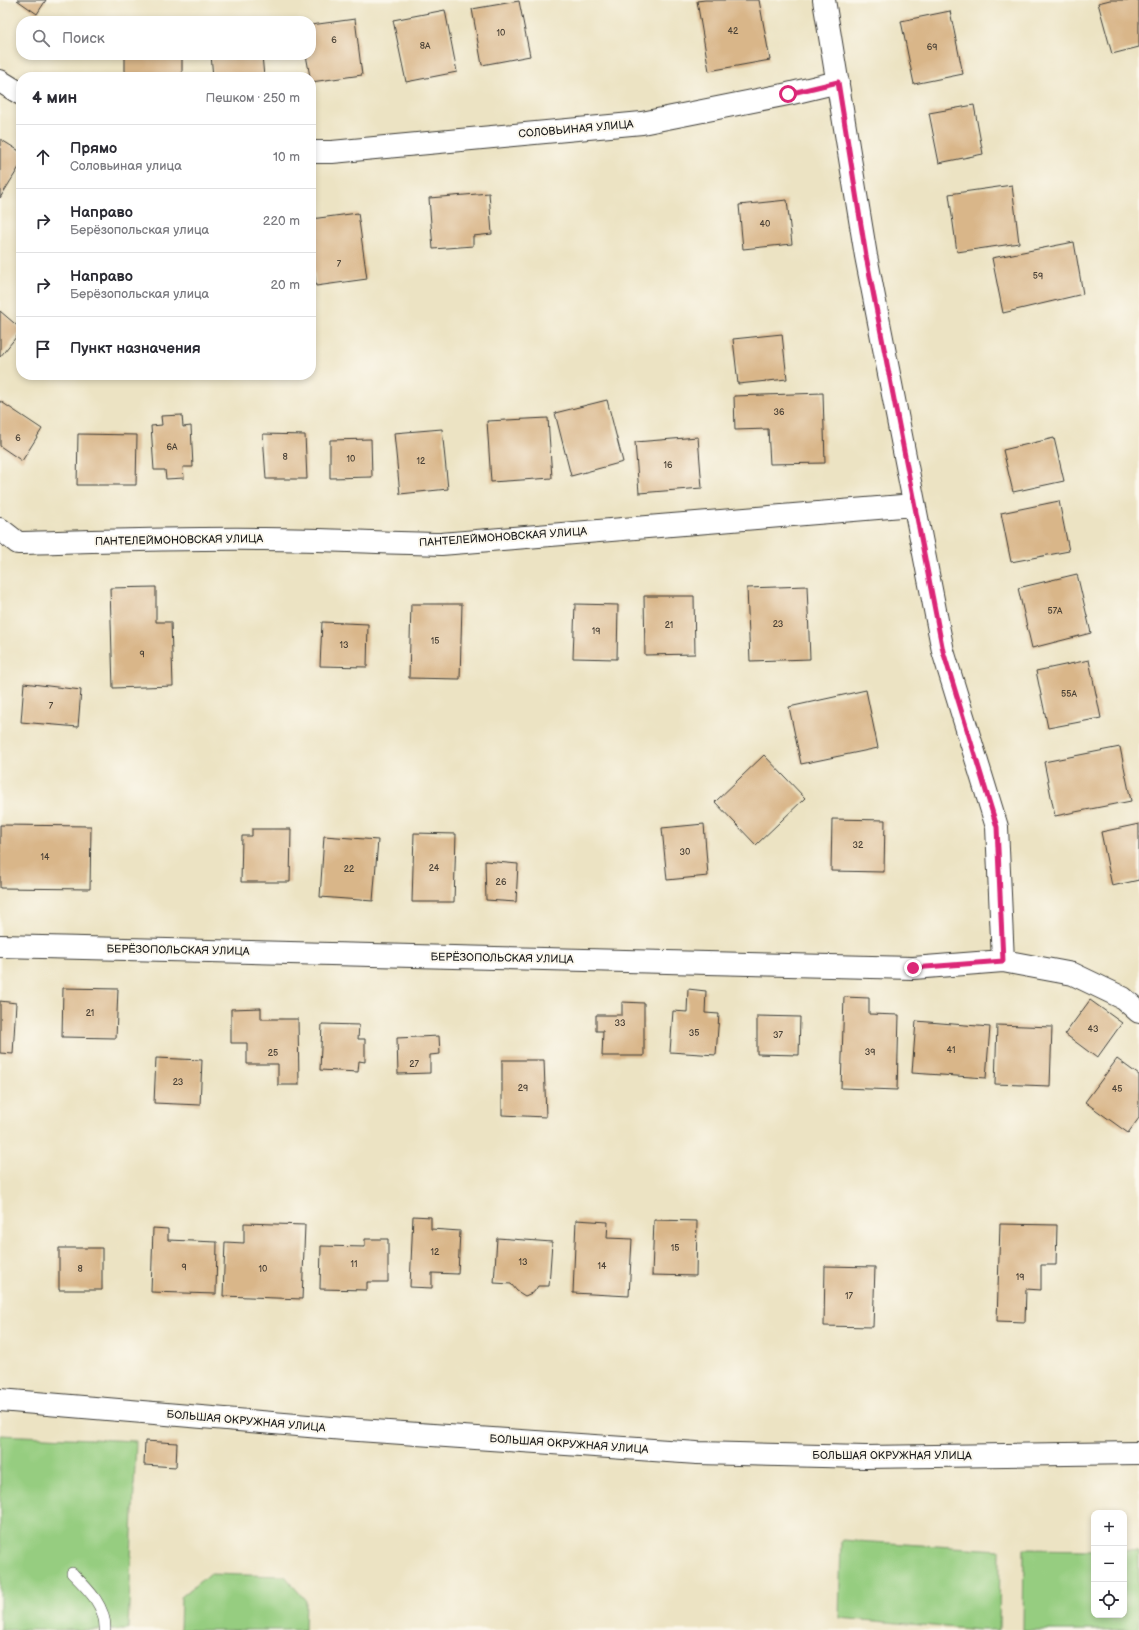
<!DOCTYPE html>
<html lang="ru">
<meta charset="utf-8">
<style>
body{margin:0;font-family:"Balsamiq Sans",sans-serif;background:#f2f2f3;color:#2b2b33}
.controls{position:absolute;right:12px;bottom:12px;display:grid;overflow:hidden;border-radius:8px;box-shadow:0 2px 6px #0003}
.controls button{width:36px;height:36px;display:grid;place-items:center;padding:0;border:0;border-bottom:1px solid #e1e1e2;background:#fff;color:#2b2b33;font:20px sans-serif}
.stop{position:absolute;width:12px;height:12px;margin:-9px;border:3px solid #db2777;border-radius:50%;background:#fff}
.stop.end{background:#db2777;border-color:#fff;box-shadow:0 1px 4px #0008}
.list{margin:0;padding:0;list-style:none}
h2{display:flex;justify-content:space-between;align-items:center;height:52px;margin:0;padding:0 16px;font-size:17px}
h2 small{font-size:13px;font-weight:400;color:#7c7c81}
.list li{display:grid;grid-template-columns:26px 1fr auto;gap:12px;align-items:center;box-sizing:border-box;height:64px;padding:0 16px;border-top:1px solid #e1e1e2}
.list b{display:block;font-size:15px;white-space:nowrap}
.list p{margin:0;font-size:13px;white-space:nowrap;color:#7c7c81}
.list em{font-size:13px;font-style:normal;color:#7c7c81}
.icon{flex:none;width:22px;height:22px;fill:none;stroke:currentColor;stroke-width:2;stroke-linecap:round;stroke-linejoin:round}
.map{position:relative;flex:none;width:1139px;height:1630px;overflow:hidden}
.search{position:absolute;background:#fff;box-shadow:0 2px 6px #0003;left:16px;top:16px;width:300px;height:44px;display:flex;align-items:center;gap:10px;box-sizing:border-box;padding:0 14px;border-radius:16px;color:#7c7c81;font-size:15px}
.panel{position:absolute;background:#fff;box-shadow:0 2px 6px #0003;left:16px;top:72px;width:300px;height:308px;border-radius:16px}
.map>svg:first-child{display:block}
</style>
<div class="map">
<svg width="1139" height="1630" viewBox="0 0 1139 1630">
<rect width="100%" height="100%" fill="#fbf7ec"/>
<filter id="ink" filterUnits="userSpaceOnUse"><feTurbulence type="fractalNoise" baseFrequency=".025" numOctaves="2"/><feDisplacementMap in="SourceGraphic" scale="8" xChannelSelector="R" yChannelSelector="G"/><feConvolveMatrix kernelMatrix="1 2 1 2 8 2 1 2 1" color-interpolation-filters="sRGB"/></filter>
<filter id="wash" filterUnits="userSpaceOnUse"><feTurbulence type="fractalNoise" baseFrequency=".012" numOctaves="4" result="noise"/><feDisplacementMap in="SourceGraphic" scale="16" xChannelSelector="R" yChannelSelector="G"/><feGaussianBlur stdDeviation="0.9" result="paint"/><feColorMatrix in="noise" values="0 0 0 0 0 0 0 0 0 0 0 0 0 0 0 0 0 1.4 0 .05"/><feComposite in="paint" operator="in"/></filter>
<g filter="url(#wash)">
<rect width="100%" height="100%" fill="#ece3c3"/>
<path fill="#96cd80" stroke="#59744e" d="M0 1435 136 1441 128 1630H0Z
M841 1540 1000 1550 999 1630H980L839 1618Z
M1024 1549 1094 1550V1615H1124V1550L1139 1551V1630H1023Z
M209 1574 285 1576 306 1601 305 1630H180L181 1597Z"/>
<g id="blocks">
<path fill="#d9b689" d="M17 0H46L37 14Z
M705 0H759L770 60 709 71 697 1Z
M1110 0H1139V47L1112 54 1098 3Z
M519 1 530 56 482 65 472 9Z
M445 10 457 72 406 82 393 20Z
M950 11 963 74 914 84 901 21Z
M355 19 362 75 311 82 306 55H311V25Z
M125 55H182V77H125Z
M211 55H262L264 77H213Z
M974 105 983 154 939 163 929 113Z
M0 139 21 152V164L0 198Z
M1012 185 1019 243 957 252 949 194Z
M489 193 492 234 473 236V246L433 249 429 198Z
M787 200 792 244 743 249 739 205Z
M358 213 367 279 316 286 311 249V219Z
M1074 242 1083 294 1003 313 992 258Z
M0 311 21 329V331L0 357Z
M782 334 787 379 738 384 733 339Z
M823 393 825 463 770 464 768 429 735 430 734 396Z
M607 400 623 462 571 476 555 413Z
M0 401 42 429 22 461 0 446Z
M182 415 183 427 191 426 193 467H183L184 478 166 479 165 470H154L151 426 162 425 161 416Z
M548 418 552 478 491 482 487 421Z
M442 429 448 489 400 494 394 433Z
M78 434 137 435 136 485H77Z
M263 434 305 435 307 479H266Z
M698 437 702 488 639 493 635 442Z
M1054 438 1064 481 1013 492 1003 450Z
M371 439 372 477 330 478V440Z
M1059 501 1069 551 1011 562 1001 513Z
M1077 574 1091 633 1032 648 1018 588Z
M807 586 810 659 750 661 747 588Z
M156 587V622H171L173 686 113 688 110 588Z
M644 596H694L695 654 645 655Z
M411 604H462L460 679 409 678Z
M575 604 618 605 617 659 573 658Z
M322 622 368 624 367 667 320 666Z
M1089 660 1101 718 1048 728 1036 671Z
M24 683 81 690 78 727 21 722Z
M866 690 878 748 801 764 789 707Z
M1120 747 1131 801 1055 816 1044 762Z
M764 755 805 798 756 845 715 802Z
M832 819 885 820 884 872 831 871Z
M704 824 708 876 667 880 662 828Z
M1139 824V880L1112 886 1101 832Z
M0 825 91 826 90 889 0 888Z
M252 829H291L290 882H241L242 836H252Z
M414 833 456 834 454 902H412Z
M324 836 378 840 373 901 320 897Z
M485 861 518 864 516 902 486 900Z
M63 988 118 989 116 1038 62 1037Z
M688 989 706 991 705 1013 719 1014 716 1055 670 1052 673 1011 687 1012Z
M844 997 869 998V1014L899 1015 897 1090 841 1088Z
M1090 1000 1122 1023 1097 1058 1065 1034Z
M0 1001 16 1003 13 1054 0 1053Z
M622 1002 644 1003V1056H602L603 1031H596V1015H622Z
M261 1008V1019H298L299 1085H278V1064H247V1043H231V1009Z
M757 1016 800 1017 799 1055 757 1054Z
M916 1021 990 1027 986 1078 912 1073Z
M322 1024 359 1025 358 1039H365V1062L359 1061 358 1072 320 1070Z
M997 1025 1052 1027 1050 1086 995 1084Z
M439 1036 440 1054 430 1055V1073L398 1074 397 1038Z
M156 1058 202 1060 200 1105 154 1103Z
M1117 1059 1139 1075V1118L1128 1133 1085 1102Z
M502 1060H544L546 1117 502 1115Z
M413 1216 431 1217V1229L460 1231 458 1274 432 1273V1288L410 1287Z
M576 1220 608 1222 607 1238 632 1239 629 1296 573 1293Z
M654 1220 697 1221 696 1276 652 1275Z
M244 1223 305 1225 302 1299 223 1296 225 1242 244 1243Z
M1000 1224 1057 1225 1056 1265H1041V1290L1026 1289 1025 1322 997 1321Z
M153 1228 168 1229V1240L217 1242 216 1294 151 1292Z
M497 1238 552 1242 549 1286H538L534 1292 525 1296 517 1291 511 1284 494 1283Z
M365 1239H388V1282H367V1290L320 1289 321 1246 365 1247Z
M59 1248H102V1290H59Z
M825 1266 875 1267 873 1327 824 1326Z
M145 1441 177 1443 176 1467 144 1465Z"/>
</g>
</g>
<g filter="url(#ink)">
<use href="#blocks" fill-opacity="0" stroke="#3b3a35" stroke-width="1"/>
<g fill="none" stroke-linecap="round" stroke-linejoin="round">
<defs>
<path id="lane" d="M72 1573C88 1589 106 1606 105 1630"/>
<path id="street" d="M824 0 866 256 943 651 997 827 1003 961
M0 81 21 94
M311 152H332L642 123 788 94 838 82
M0 529 18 543C99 541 181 538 263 539 322 539 382 543 441 544L914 505
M0 946 913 968 1003 961 1073 974 1123 998 1139 1012
M0 1400 344 1429 697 1453 865 1457 1139 1453"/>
</defs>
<use href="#lane" stroke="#3b3a35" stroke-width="12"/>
<use href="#street" stroke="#3b3a35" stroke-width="24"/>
<use href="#lane" stroke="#fff" stroke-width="11"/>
<use href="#street" stroke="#fff" stroke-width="22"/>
</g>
</g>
<g fill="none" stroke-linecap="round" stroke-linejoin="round" filter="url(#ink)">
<path stroke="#db2777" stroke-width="5" d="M788 94 838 82 866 256 943 651 997 827 1003 961 913 968"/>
</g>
<g text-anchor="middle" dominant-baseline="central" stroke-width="4" stroke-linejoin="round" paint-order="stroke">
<g font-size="9" fill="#4b4237">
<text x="733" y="31">42</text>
<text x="501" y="33">10</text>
<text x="334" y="40">6</text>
<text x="425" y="46">8А</text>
<text x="932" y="47">69</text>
<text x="765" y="224">40</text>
<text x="339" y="264">7</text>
<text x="1038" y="276">59</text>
<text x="779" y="412">36</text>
<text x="18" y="438">6</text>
<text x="172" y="447">6А</text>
<text x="285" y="457">8</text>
<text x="351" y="459">10</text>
<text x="421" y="461">12</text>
<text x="668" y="465">16</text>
<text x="1055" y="611">57А</text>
<text x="778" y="624">23</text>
<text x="669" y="625">21</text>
<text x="596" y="631">19</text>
<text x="435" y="641">15</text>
<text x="344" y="645">13</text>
<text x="142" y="654">9</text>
<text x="1069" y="694">55А</text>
<text x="51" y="706">7</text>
<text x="858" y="845">32</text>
<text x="685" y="852">30</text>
<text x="45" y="857">14</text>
<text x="434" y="868">24</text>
<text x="349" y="869">22</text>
<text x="501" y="882">26</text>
<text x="90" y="1013">21</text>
<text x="620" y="1023">33</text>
<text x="1093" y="1029">43</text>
<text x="694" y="1033">35</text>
<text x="778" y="1035">37</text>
<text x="951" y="1050">41</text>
<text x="870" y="1052">39</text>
<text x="273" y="1053">25</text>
<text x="414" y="1064">27</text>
<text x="178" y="1082">23</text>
<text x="523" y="1088">29</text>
<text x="1117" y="1089">45</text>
<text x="675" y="1248">15</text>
<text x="435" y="1252">12</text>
<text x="523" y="1262">13</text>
<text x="354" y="1264">11</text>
<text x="602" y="1266">14</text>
<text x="184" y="1267">9</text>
<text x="80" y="1269">8</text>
<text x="263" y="1269">10</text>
<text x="1020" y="1277">19</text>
<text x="849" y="1296">17</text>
</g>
<g font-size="11" fill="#1c1c1c" stroke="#fbf7ec">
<text transform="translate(576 129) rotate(-5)">СОЛОВЬИНАЯ УЛИЦА</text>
<text transform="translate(503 537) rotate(-4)">ПАНТЕЛЕЙМОНОВСКАЯ УЛИЦА</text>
<text transform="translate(179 540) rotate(-1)">ПАНТЕЛЕЙМОНОВСКАЯ УЛИЦА</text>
<text transform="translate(178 950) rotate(1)">БЕРЁЗОПОЛЬСКАЯ УЛИЦА</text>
<text transform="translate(502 958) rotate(1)">БЕРЁЗОПОЛЬСКАЯ УЛИЦА</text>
<text transform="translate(246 1421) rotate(5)">БОЛЬШАЯ ОКРУЖНАЯ УЛИЦА</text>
<text transform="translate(569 1444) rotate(4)">БОЛЬШАЯ ОКРУЖНАЯ УЛИЦА</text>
<text x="892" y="1455">БОЛЬШАЯ ОКРУЖНАЯ УЛИЦА</text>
</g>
</g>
</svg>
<div class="controls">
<button>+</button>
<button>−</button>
<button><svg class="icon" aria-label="locate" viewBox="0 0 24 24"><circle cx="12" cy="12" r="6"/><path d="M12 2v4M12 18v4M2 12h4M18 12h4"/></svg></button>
</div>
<div class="stop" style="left:788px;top:94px"></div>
<div class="stop end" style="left:913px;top:968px"></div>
<div class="search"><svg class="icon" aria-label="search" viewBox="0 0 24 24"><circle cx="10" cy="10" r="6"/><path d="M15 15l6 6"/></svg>Поиск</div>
<section class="panel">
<h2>4 мин<small>Пешком · 250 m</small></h2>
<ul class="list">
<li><svg class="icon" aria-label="ahead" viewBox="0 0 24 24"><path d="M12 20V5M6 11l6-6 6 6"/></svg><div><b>Прямо</b><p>Соловьиная улица</p></div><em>10 m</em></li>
<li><svg class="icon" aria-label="right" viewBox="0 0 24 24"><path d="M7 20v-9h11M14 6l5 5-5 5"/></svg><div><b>Направо</b><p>Берёзопольская улица</p></div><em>220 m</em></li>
<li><svg class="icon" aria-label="right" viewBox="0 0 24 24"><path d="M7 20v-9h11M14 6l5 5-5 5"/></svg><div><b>Направо</b><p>Берёзопольская улица</p></div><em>20 m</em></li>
<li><svg class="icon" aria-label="arrive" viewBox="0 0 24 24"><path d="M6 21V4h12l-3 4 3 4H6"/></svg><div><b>Пункт назначения</b></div></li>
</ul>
</section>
</div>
